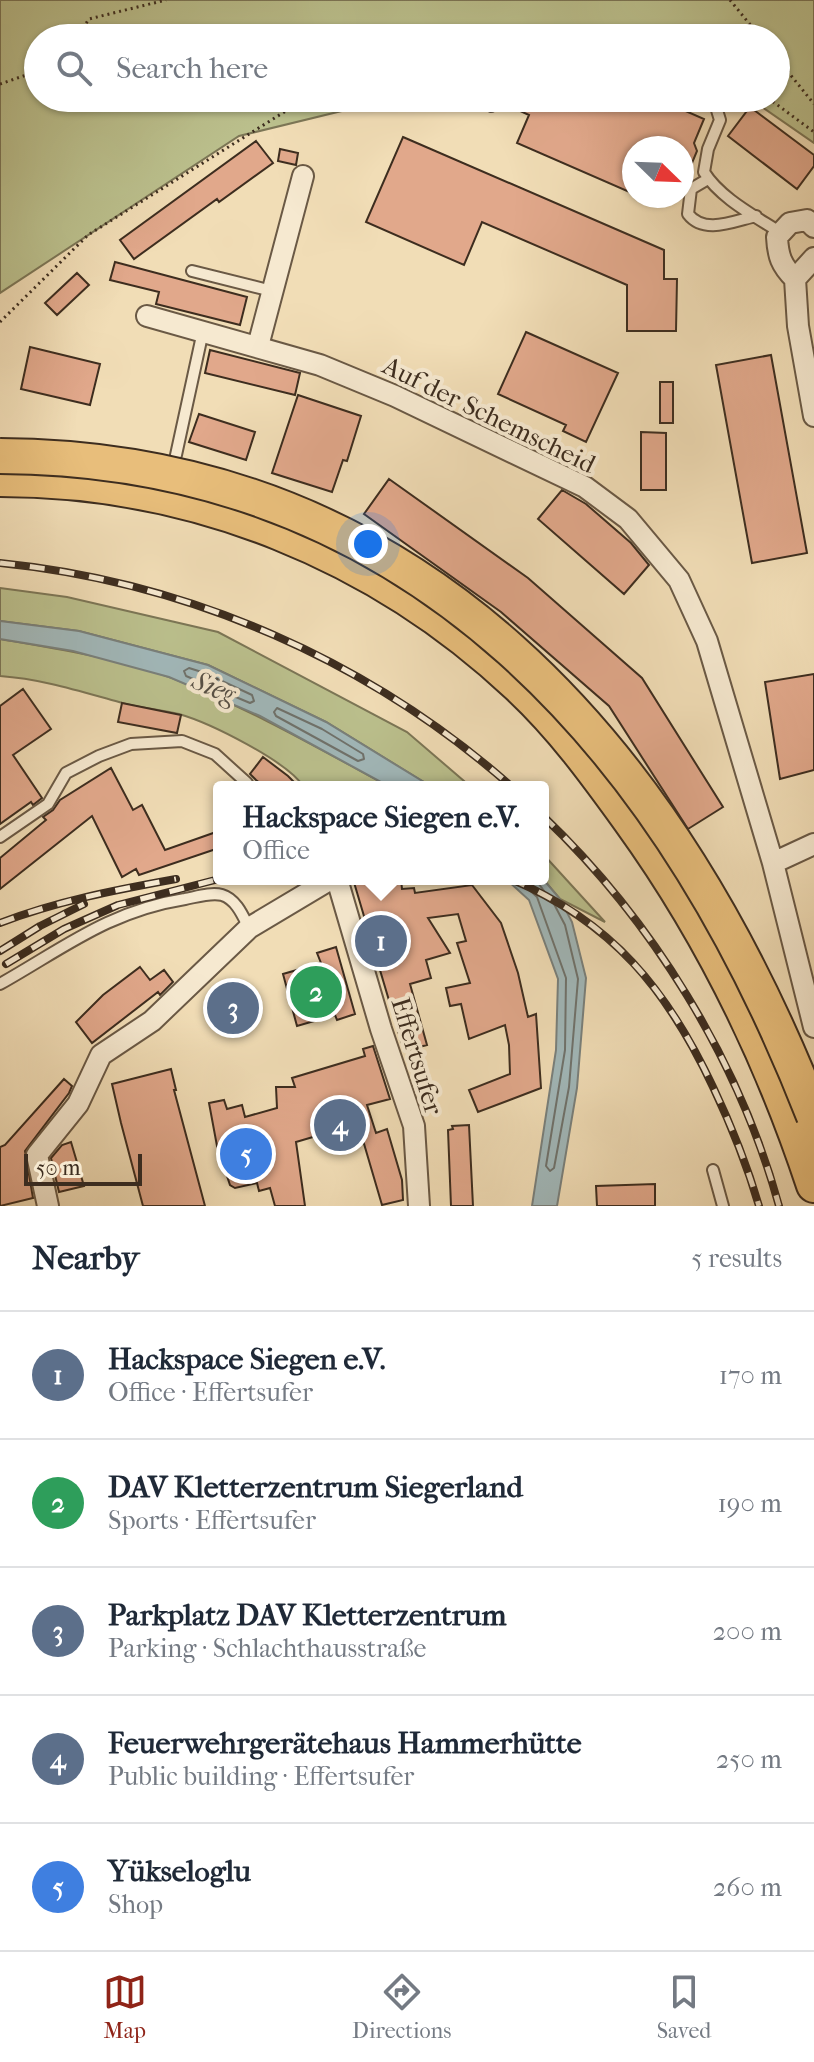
<!DOCTYPE html>
<meta charset="utf-8">
<style>
body{margin:0;font-family:"IM FELL French Canon",serif;background:#f2f2f3;color:#1f2937}
.compass{position:absolute;left:622px;top:136px;width:72px;height:72px;border-radius:50%;background:#fff;box-shadow:0 2px 6px #0004;rotate:113deg}
.scale{position:absolute;left:24px;bottom:20px;width:118px;box-sizing:border-box;padding-left:8px;border:4px solid #3d2d1f;border-top:0;font-size:22px;line-height:28px;white-space:nowrap;color:#3d2d1f;-webkit-text-stroke:6px #f6e9d0;paint-order:stroke}
.you{position:absolute;left:368px;top:544px;width:28px;height:28px;margin:-20px;border:6px solid #fff;border-radius:50%;background:#1a73e8;box-shadow:0 0 0 12px #1a73e833}
.badge{display:grid;place-items:center;width:52px;height:52px;border-radius:50%;background:#8f2418;color:#fff;font-size:26px;font-weight:700}
.pin{position:absolute;translate:-50% -50%;border:4px solid #fff;box-shadow:0 2px 8px #0006}
.popup{position:absolute;left:213px;top:781px;width:336px;height:104px;box-sizing:border-box;display:grid;place-content:center;border-radius:8px;background:#fff;filter:drop-shadow(0 2px 6px #0005);font-size:26px;white-space:nowrap;color:#747a83}
.popup b{font-size:30px;color:#1f2937}
.popup::after{content:'';position:absolute;left:50%;top:100%;margin-left:-16px;border:16px solid transparent;border-top-color:#fff}
.list{margin:0;padding:0;list-style:none}
h2{display:flex;justify-content:space-between;align-items:center;height:104px;margin:0;padding:0 32px;font-size:34px}
h2 small{font-size:26px;font-weight:400;color:#747a83}
.list li{display:grid;grid-template-columns:52px 1fr auto;gap:24px;align-items:center;box-sizing:border-box;height:128px;padding:0 32px;border-top:2px solid #e0e1e3}
.list b{display:block;font-size:30px;white-space:nowrap}
.list p{margin:0;font-size:26px;white-space:nowrap;color:#747a83}
.list em{font-size:26px;font-style:normal;color:#747a83}
.icon{flex:none;width:44px;height:44px;fill:none;stroke:currentColor;stroke-width:2;stroke-linecap:round;stroke-linejoin:round}
.map{position:relative;flex:none;width:814px;height:1206px;overflow:hidden}
.search{position:absolute;background:#fff;box-shadow:0 2px 6px #0004;left:24px;right:24px;top:24px;height:88px;display:flex;align-items:center;gap:20px;box-sizing:border-box;padding:0 28px;border-radius:44px;color:#747a83;font-size:30px}
.sheet{height:744px;background:#fff}
nav{display:flex;justify-content:space-around;align-items:center;box-sizing:border-box;height:112px;border-top:2px solid #e0e1e3;background:#fff;font-size:22px;color:#747a83}
nav a{display:grid;justify-items:center;gap:4px}
nav .on{color:#8f2418}
.map>svg:first-child{display:block}
</style>
<div class="map">
<svg width="814" height="1206" viewBox="0 0 814 1206">
<rect width="100%" height="100%" fill="#f1ddb6"/>
<filter id="stains"><feTurbulence type="fractalNoise" baseFrequency=".0025" numOctaves="4"/><feColorMatrix values="0 0 0 0 .2 0 0 0 0 .09 0 0 0 0 .02 0 0 0 .5 -.17"/></filter>
<radialGradient id="worn" r=".72"><stop offset=".6" stop-color="#630" stop-opacity="0"/><stop offset="1" stop-color="#630" stop-opacity=".3"/></radialGradient>
<path fill="#bbc08d" stroke="#7c7656" stroke-width="2" d="M0 0H814V143L749 98H776V38H606L596 35 588 38H38V98H395L239 136 0 293Z
M0 588 67 597 218 632 407 732 471 787H432L326 722 208 665 79 631 0 621Z
M0 639C57 649 117 658 172 678 248 708 318 748 390 787H304C287 761 210 723 179 714 159 709 138 708 119 702 79 691 42 679 0 676Z
M543 854 605 922 560 899 543 879Z"/>
<path fill="#a1b8ba" stroke="#79807c" stroke-width="2" d="M0 621 79 631 208 665 326 722 432 787H390L260 716 169 677 73 651 0 639Z
M506 879H543L560 899 572 922 586 978 577 1088 557 1206H532L556 1050 558 979 529 900Z"/>
<g fill="none" stroke-linecap="round" stroke-linejoin="round">
<path stroke="#6f726c" stroke-width="2" d="M189 668 205 673 252 695 254 701 250 703 186 676 184 671Z
M277 708 322 729 363 754 364 759 358 761 276 716 274 712Z
M518 879 537 897 566 978 565 1050 546 1166 550 1171 554 1168 569 1087 578 979 565 925 554 904 535 879"/>
</g>
<path fill="#e1a88b" stroke="#3d2d1f" stroke-width="2" d="M523 98H656L704 119 694 143 697 151 682 187V148H634V194L517 143 529 115 518 110Z
M750 107 814 155V166L797 189 728 136Z
M403 137 664 250V279H677L676 331H627V285L482 222 464 265 366 222Z
M256 141 273 163 219 202 217 199 134 259 120 240Z
M280 149 298 153 296 165 278 161Z
M115 262 247 297 240 325 156 304 159 292 110 280Z
M77 273 89 285 57 315 45 303Z
M526 332 618 373 586 442 563 431 566 425 498 394Z
M30 347 100 364 90 405 21 389Z
M210 350 300 373 295 395 205 373Z
M771 355 807 553 752 563 716 365Z
M660 382H673V423H660Z
M298 395 361 416 347 461 343 460 332 492 272 473Z
M199 414 255 432 246 460 189 442Z
M641 432 666 433V490H641Z
M389 479 528 578 642 678 723 807 688 829 609 706 501 612 364 514Z
M562 490 586 504 631 543 649 565 624 594 538 519Z
M814 674V770L780 779 765 682Z
M23 689 51 729 13 755 42 798 33 805 31 802 0 824V706Z
M122 703 181 715 177 733 118 722Z
M263 757 288 776 299 787H265L256 780 250 774Z
M111 768 133 810 142 805 165 850 219 831V848L139 875 136 869 122 877 92 816 0 889V858L46 820 43 817 53 810 60 800Z
M353 879H401L402 889 414 888 415 893 472 885 501 923 518 973 528 1017 536 1014 541 1088 478 1112 469 1090 510 1074 509 1045 505 1025 469 1039 461 1004 450 1006 446 988 470 983 457 943 466 941 458 914 428 918 450 953 426 960 431 978 410 984 427 1045 404 1051Z
M336 947 355 1014 337 1020 335 1015 297 1026 283 974 321 963 317 953Z
M140 967 150 980 164 970 173 982 160 995 158 992 92 1043 76 1022 103 995Z
M373 1046 390 1099 367 1105 376 1133 387 1129 402 1180 403 1200 382 1205 362 1137 344 1142 340 1129 296 1142 305 1206H275L270 1188 259 1191 257 1183 235 1188 230 1185 217 1146 209 1103 224 1100 227 1109 242 1105 245 1117 277 1108 276 1087H295L292 1078 365 1056 363 1049Z
M171 1069 176 1090H174L205 1206H143L121 1123 112 1084Z
M64 1079 72 1086 69 1093 25 1151 33 1198 0 1206V1147L5 1145Z
M469 1125 473 1206H451L448 1130 453 1129 452 1126Z
M71 1142 84 1186 59 1192 51 1158 62 1145Z
M655 1184V1206H597L596 1186Z"/>
<g fill="none" stroke-linecap="round" stroke-linejoin="round">
<defs>
<path id="lane" d="M701 98 716 107 720 120 708 149 704 172C720 198 755 216 781 233
M491 106 502 98
M708 179 691 189 688 214C704 235 734 221 756 216
M192 271 272 291
M176 455 203 331
M0 837 48 804 66 773 99 756 131 744 182 741 215 754 247 783
M0 984C64 948 109 911 185 899 196 897 211 892 222 895 236 899 243 916 249 928
M713 1170 723 1206"/>
<path id="street" d="M814 227 807 220 790 223 777 237C778 256 781 265 795 279L798 326 814 416
M795 279 814 258
M147 316 320 365 395 396 585 487 628 519 679 580 707 641 773 863 814 1027
M258 346 303 176
M773 863 814 844
M337 879 381 1029 414 1126 419 1206
M48 1206 37 1155 78 1104 101 1055 152 1021 249 928 331 879"/>
<path id="highway" d="M0 479C194 479 378 553 519 686 562 726 596 773 630 820 711 932 771 1055 814 1185"/>
</defs>
<use href="#lane" stroke="#6a5945" stroke-width="14"/>
<use href="#street" stroke="#6a5945" stroke-width="24"/>
<use href="#highway" stroke="#3d2d1f" stroke-width="38"/>
<path stroke="#3d2d1f" stroke-width="3" stroke-dasharray="2 4" stroke-linecap="butt" d="M730 0 761 38
M76 38 89 19 166 0
M776 57 814 104
M0 84 38 71
M768 98 814 132
M0 322 88 235 289 109 362 98"/>
<use href="#lane" stroke="#f6e9d0" stroke-width="10"/>
<use href="#street" stroke="#f6e9d0" stroke-width="20"/>
<use href="#highway" stroke="#e8be7b" stroke-width="34"/>
<defs>
<path id="rail" d="M0 563C189 582 370 661 512 787
M543 816C652 920 739 1060 779 1206
M511 879C612 922 667 989 713 1087 731 1125 747 1165 759 1206
M0 923C57 901 115 890 176 879
M0 951 40 926 84 904
M6 964 64 929 118 905 219 879"/>
</defs>
<use href="#rail" stroke="#3d2d1f" stroke-width="8"/>
<use href="#rail" stroke="#f6e9d0" stroke-width="5" stroke-dasharray="15" stroke-linecap="butt"/>
<defs>
<path id="highway-bridge" d="M0 456C420 458 671 751 814 1116"/>
</defs>
<use href="#highway-bridge" stroke="#3d2d1f" stroke-width="38" stroke-linecap="butt"/>
<use href="#highway-bridge" stroke="#e8be7b" stroke-width="34"/>
</g>
<g text-anchor="middle" dominant-baseline="central" stroke-width="8" stroke-linejoin="round" paint-order="stroke">
<g font-size="26" fill="#3d2d1f" stroke="#f6e9d0">
<text transform="translate(489 415) rotate(26)">Auf der Schemscheid</text>
<text transform="translate(417 1056) rotate(73)">Effertsufer</text>
</g>
<g font-size="28" font-style="italic" fill="#565046" stroke="#f6e9d0">
<text transform="translate(214 687) rotate(22)">Sieg</text>
</g>
</g>
<rect width="100%" height="100%" filter="url(#stains)"/>
<rect width="100%" height="100%" fill="url(#worn)"/>
</svg>
<svg class="compass" viewBox="-18 -18 36 36"><path d="M0-13l5 13h-10z" fill="#e53935"/><path d="M0 13l5-13h-10z" fill="#747a83"/></svg>
<div class="scale">50 m</div>
<div class="you"></div>
<div class="pin badge" style="left:381px;top:941px;background:#5c6f8a">1</div>
<div class="popup"><b>Hackspace Siegen e.V.</b>Office</div>
<div class="pin badge" style="left:316px;top:992px;background:#2e9e5b">2</div>
<div class="pin badge" style="left:233px;top:1008px;background:#5c6f8a">3</div>
<div class="pin badge" style="left:340px;top:1125px;background:#5c6f8a">4</div>
<div class="pin badge" style="left:246px;top:1154px;background:#3f7fe0">5</div>
<div class="search"><svg class="icon" aria-label="search" viewBox="0 0 24 24"><circle cx="10" cy="10" r="6"/><path d="M15 15l6 6"/></svg>Search here</div>
</div>
<section class="sheet">
<h2>Nearby<small>5 results</small></h2>
<ul class="list">
<li><span class="badge" style="background:#5c6f8a">1</span><div><b>Hackspace Siegen e.V.</b><p>Office · Effertsufer</p></div><em>170 m</em></li>
<li><span class="badge" style="background:#2e9e5b">2</span><div><b>DAV Kletterzentrum Siegerland</b><p>Sports · Effertsufer</p></div><em>190 m</em></li>
<li><span class="badge" style="background:#5c6f8a">3</span><div><b>Parkplatz DAV Kletterzentrum</b><p>Parking · Schlachthausstraße</p></div><em>200 m</em></li>
<li><span class="badge" style="background:#5c6f8a">4</span><div><b>Feuerwehrgerätehaus Hammerhütte</b><p>Public building · Effertsufer</p></div><em>250 m</em></li>
<li><span class="badge" style="background:#3f7fe0">5</span><div><b>Yükseloglu</b><p>Shop</p></div><em>260 m</em></li>
</ul>
</section>
<nav>
<a class="on"><svg class="icon" aria-label="map" viewBox="0 0 24 24"><path d="M3 6l6-2 6 2 6-2v14l-6 2-6-2-6 2zM9 4v14M15 6v14"/></svg>Map</a>
<a><svg class="icon" aria-label="directions" viewBox="0 0 24 24"><path d="M12 3l9 9-9 9-9-9zM9 14v-3h6M13 9l2 2-2 2"/></svg>Directions</a>
<a><svg class="icon" aria-label="saved" viewBox="0 0 24 24"><path d="M7 4h10v16l-5-4-5 4z"/></svg>Saved</a>
</nav>
